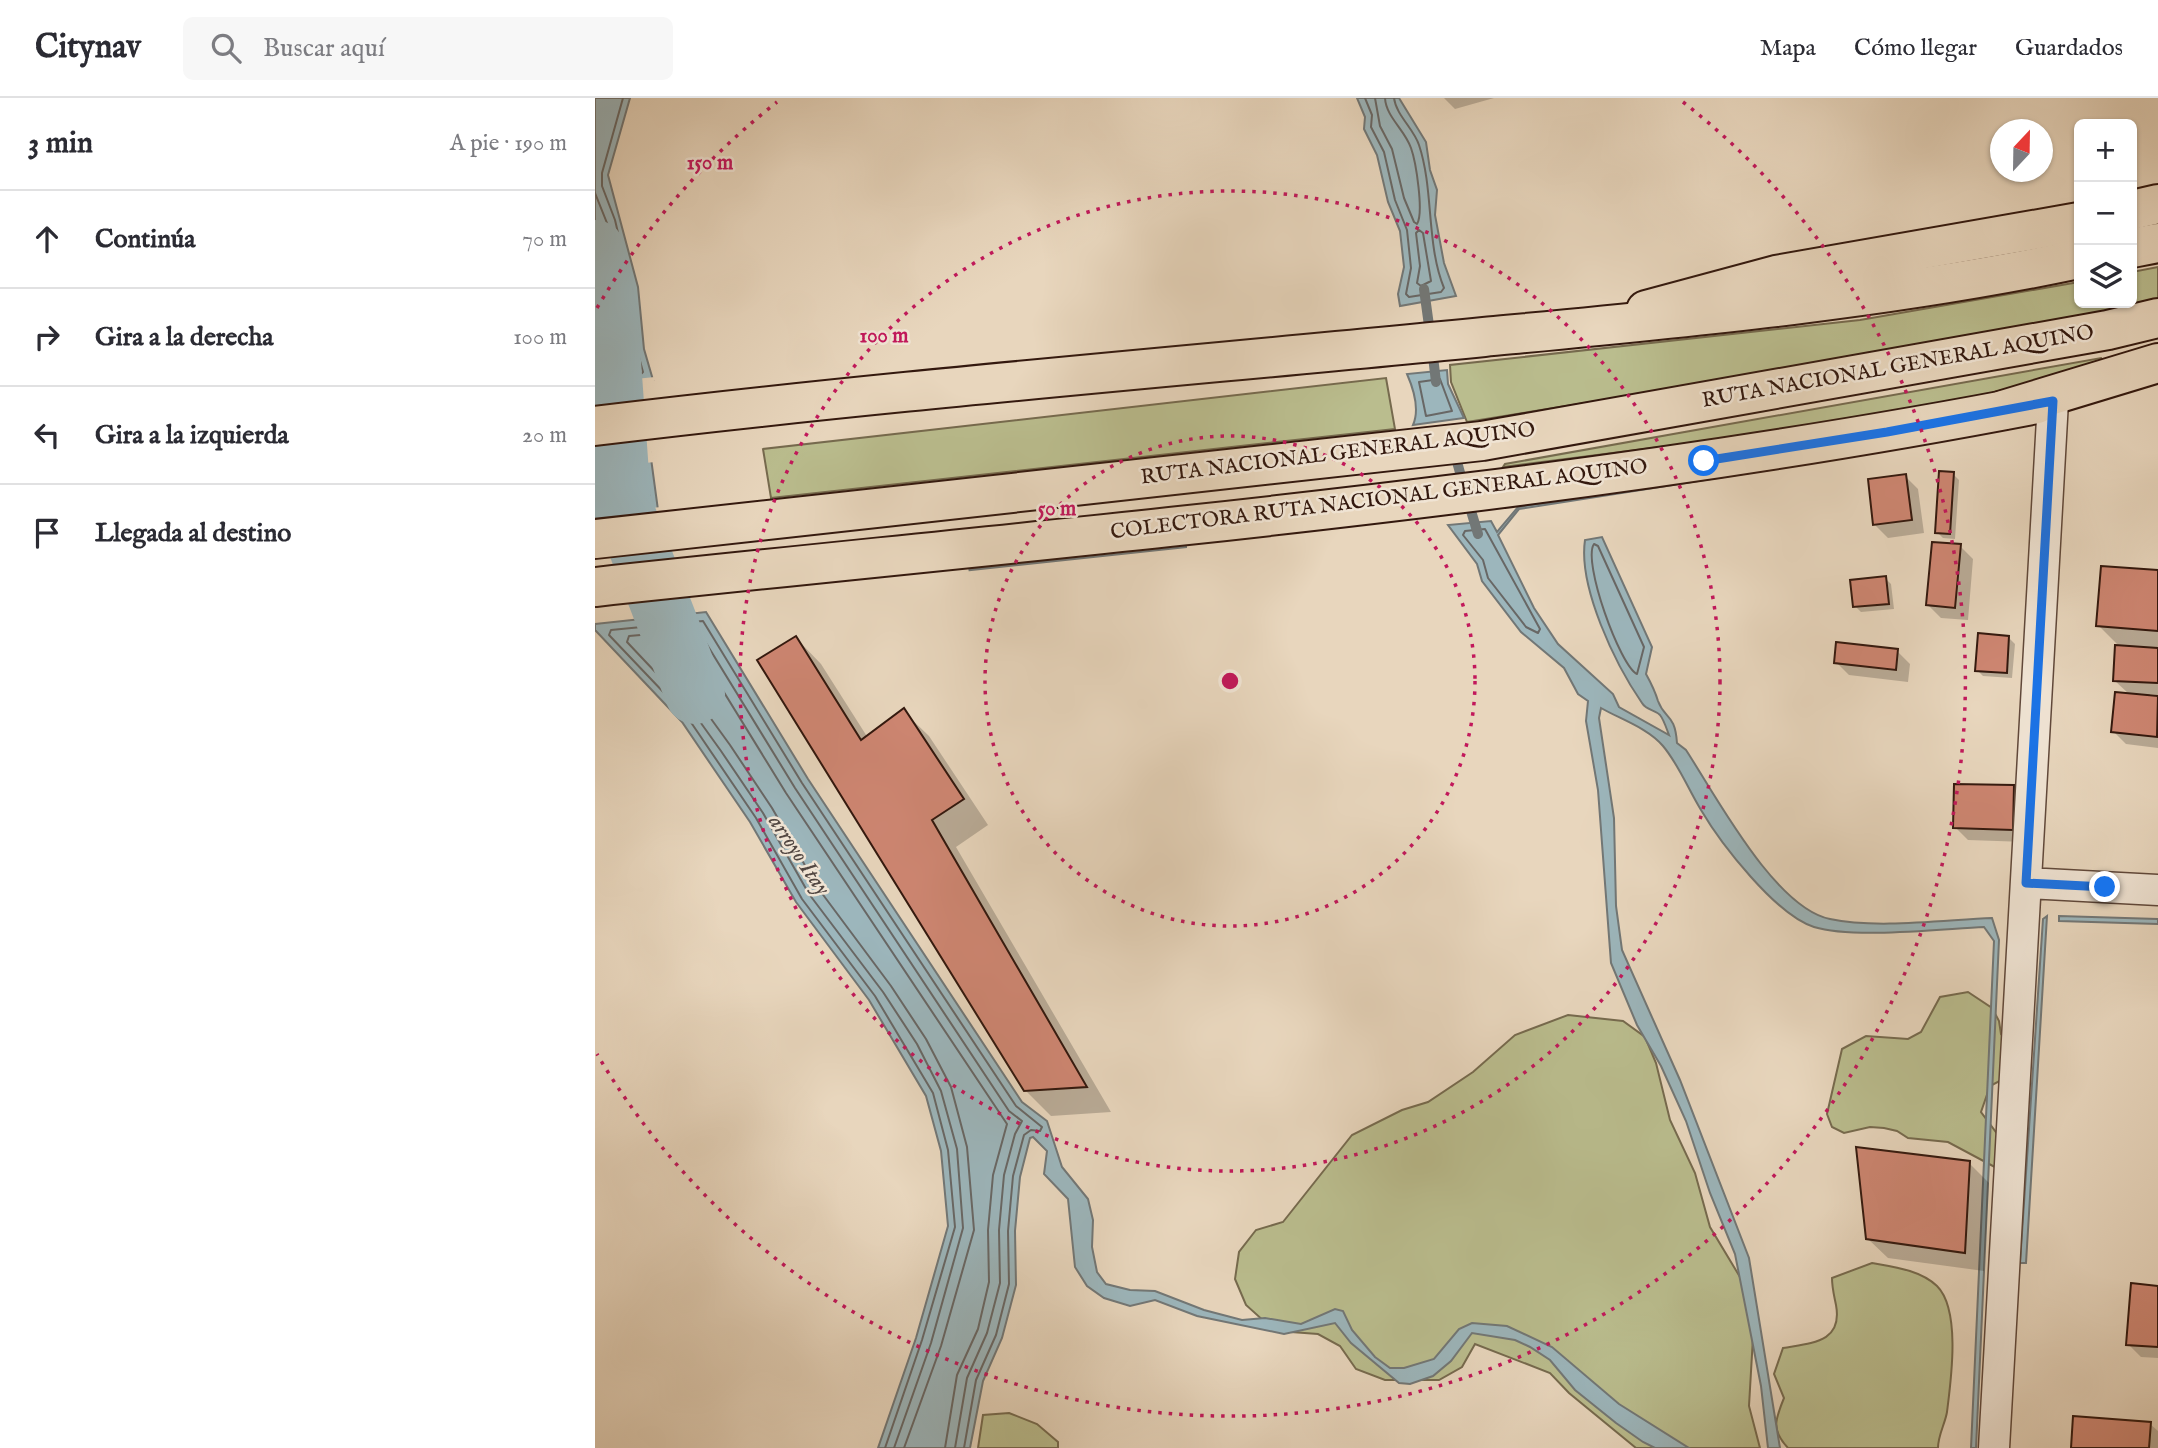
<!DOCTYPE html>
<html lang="es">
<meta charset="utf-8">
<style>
body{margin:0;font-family:"IM FELL English",serif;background:#f7f7f7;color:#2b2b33}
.controls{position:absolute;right:21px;top:21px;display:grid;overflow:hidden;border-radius:10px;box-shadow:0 2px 5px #0004}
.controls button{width:63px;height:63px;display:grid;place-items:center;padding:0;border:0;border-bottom:2px solid #e1e1e2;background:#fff;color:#2b2b33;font:35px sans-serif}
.compass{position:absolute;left:1395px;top:21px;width:63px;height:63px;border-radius:50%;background:#fff;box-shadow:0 2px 5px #0004;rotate:22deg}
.stop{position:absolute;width:21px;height:21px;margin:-16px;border:5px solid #1a73e8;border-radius:50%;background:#fff}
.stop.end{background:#1a73e8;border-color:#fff;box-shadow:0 2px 7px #0008}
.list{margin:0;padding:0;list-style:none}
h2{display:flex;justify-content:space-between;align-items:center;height:91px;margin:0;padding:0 28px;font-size:30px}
h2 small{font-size:23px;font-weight:400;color:#7c7c81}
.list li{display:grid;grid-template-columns:46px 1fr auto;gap:21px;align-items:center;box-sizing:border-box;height:98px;padding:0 28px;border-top:2px solid #e1e1e2}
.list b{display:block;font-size:26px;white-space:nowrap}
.list em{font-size:23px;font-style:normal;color:#7c7c81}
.icon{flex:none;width:38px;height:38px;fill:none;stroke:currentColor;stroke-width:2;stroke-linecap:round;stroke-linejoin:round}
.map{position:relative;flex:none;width:1563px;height:1350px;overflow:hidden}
header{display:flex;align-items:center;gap:42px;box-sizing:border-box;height:98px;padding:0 35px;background:#fff;border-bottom:2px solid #e1e1e2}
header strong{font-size:33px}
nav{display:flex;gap:38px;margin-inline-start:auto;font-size:24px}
.search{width:490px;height:63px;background:#f7f7f7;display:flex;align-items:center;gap:18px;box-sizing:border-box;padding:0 24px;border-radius:10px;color:#7c7c81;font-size:26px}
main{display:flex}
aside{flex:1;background:#fff}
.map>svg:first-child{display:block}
</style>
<header>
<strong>Citynav</strong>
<div class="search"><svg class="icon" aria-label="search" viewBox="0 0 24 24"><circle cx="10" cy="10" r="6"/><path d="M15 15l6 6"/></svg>Buscar aquí</div>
<nav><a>Mapa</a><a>Cómo llegar</a><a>Guardados</a></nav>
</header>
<main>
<aside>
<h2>3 min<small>A pie · 190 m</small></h2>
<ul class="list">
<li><svg class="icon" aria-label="ahead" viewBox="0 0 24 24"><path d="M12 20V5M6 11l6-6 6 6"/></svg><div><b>Continúa</b></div><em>70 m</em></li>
<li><svg class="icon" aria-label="right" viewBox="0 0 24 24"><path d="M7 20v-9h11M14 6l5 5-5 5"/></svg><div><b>Gira a la derecha</b></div><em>100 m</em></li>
<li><svg class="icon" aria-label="left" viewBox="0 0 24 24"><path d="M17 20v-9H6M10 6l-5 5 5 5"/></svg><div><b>Gira a la izquierda</b></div><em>20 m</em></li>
<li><svg class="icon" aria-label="arrive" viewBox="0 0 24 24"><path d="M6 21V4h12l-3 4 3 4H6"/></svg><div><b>Llegada al destino</b></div></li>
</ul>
</aside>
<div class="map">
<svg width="1563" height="1350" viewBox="0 0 1563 1350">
<rect width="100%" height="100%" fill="#e8d6bd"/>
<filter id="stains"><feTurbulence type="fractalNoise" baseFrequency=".00286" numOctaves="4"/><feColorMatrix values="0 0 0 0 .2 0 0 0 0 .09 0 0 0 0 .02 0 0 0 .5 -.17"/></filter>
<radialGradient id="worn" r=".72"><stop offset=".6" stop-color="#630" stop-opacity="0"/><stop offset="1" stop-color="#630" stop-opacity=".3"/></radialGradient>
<path fill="#babd8e" stroke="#766a4e" stroke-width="2" d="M1563 169V204L1126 283 872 324 856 284 855 267 1265 222 1484 184V205H1537V174Z
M1506 260 1509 267 1300 319 908 369 910 366Z
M791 280 800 331 176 400 168 351Z
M1373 894 1397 910 1404 923 1406 936 1420 952V975L1395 988 1386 1014 1403 1037 1411 1075 1353 1044 1313 1040 1302 1033 1289 1030 1275 1029 1249 1035 1237 1029 1232 1016 1247 951 1271 938 1313 941 1326 934 1345 899Z
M973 917 1028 923 1050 939 1061 965 1075 1022 1100 1075 1115 1129 1154 1194 1159 1222 1154 1308 1165 1350H1041L974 1295 955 1275 880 1246 867 1269 844 1282H790L761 1271 745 1248 723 1236 696 1234 671 1225 651 1207 640 1181 644 1154 661 1132 688 1124 757 1037 807 1012 833 1004 878 974 920 937Z
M1277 1165C1299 1169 1325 1172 1342 1188 1366 1212 1356 1282 1352 1314 1350 1326 1343 1337 1343 1350H1193C1176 1332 1180 1322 1189 1300L1179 1276 1188 1250C1216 1245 1248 1245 1241 1207 1239 1197 1237 1190 1237 1180Z
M414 1315 442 1326 463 1344V1350H383L388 1317Z"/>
<path fill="#9cb6bc" stroke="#727776" stroke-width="2" d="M0 0H35L13 77 43 189 49 251 58 282 0 288Z
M762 0H804L831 44 835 72 842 92 840 117 849 165 861 198 805 208 803 196 809 169 805 133 793 104 782 57 769 31 770 19Z
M852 272 853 286 869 320 818 327C825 311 819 292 812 276Z
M55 353 63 412 0 418V358Z
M1186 370 924 411 903 437 939 510 963 546 1018 596 1024 609 1074 637C1072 632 1069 622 1065 617 1060 612 1051 612 1047 605 1020 566 983 489 990 442L1007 439 1057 549 1051 576C1056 585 1060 593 1063 603 1070 622 1080 615 1082 645L1091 652C1121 698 1180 810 1235 821 1281 831 1349 822 1397 820L1404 842 1381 1350H1376L1399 843 1389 829C1346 831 1258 841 1219 829 1181 817 1126 746 1106 712 1093 691 1084 667 1068 648 1053 630 1025 621 1006 610L1004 620 1019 720 1021 808 1027 852 1085 982 1154 1160 1185 1350H1173L1166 1288 1140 1156 1115 1095 1091 1023 1066 968 1042 927 1016 865 1003 692 991 623 993 603 983 596 969 570 926 534 887 483 882 466 853 427 896 423 902 434 923 409Z
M591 446V449L209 490Z
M111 514 213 681 427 1004 452 1023 467 1069 493 1101 498 1122 497 1149 502 1174 511 1186 535 1192 560 1193 609 1212 647 1222 670 1220 706 1226 740 1211 748 1213 757 1232 780 1259 795 1270H809L839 1261 864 1231 877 1225 912 1228 957 1249 1024 1306 1094 1350H1060L1048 1344 1021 1325 980 1292 955 1262 935 1249 920 1242 877 1235 856 1263 838 1278 815 1286 804 1285 756 1245 740 1225 689 1236 602 1218 560 1202 535 1208 509 1200 492 1188 480 1169 473 1101 449 1076 452 1053 438 1039 435 1040 425 1079 420 1133 421 1187 407 1240 388 1283 375 1350H283L321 1240 353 1128 346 1053 331 998 274 902 201 804 155 724 87 624 0 532V526Z
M1452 818 1431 1165H1425L1448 821Z
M1464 818 1563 821V826L1464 823Z"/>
<path fill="#e8d6bd" d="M60 279 58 286 0 292V285Z
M55 349 60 364 0 370V354Z
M66 409 64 415 0 422V416Z
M373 468 374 476 209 494 205 491 209 486Z"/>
<path fill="#0003" d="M849 0H899L860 11Z
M1358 376 1364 382 1360 441 1348 440 1342 434Z
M1310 378 1323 391 1329 435 1293 440 1280 427Z
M1365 448 1378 461 1373 522 1346 520 1333 507Z
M1563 474V597L1555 596 1554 599 1563 600V650L1531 646 1518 633 1535 597 1519 582 1525 549 1503 527Z
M1290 480 1296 486 1299 511 1266 514 1260 508Z
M201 540 226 566 273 640 308 613 334 638 393 727 361 749 516 1014 456 1018 430 992Z
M1414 540 1420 546 1417 580 1388 578 1382 572Z
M1302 553 1315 566 1313 584 1254 577 1241 564Z
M1419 689 1432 702 1431 744 1373 742 1360 729Z
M1374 1065 1394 1085 1389 1173 1293 1160 1273 1141Z
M1563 1189V1260L1546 1259 1533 1246Z
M1555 1326 1563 1333V1350H1478Z"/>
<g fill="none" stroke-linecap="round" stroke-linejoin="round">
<path stroke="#686765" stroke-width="2" d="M770 0 777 17 776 29 789 54 800 102 812 132 816 170 811 196 814 199 846 194 849 190C831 146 839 92 824 47 819 31 801 17 799 0
M780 0 785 28 797 51 809 100 819 124 822 126C829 115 821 64 816 50 810 32 791 19 790 0
M0 95 12 125 28 192 37 266 34 269 0 272
M0 124 17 194 23 256 21 260 0 262
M824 132 828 135 836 183 826 188 822 185 825 168 821 135Z
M0 281 45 277 48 274 42 252 36 190 20 122 7 88V75L28 0
M845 281 857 313 831 318 824 284Z
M0 364 48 361 55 402 52 406 0 411
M0 373 40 370 45 394 42 398 0 403
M0 384 29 381 33 385 30 389 0 392
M890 431 945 531 943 535 931 529 893 480 888 462 868 437 870 433Z
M999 446 1003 448 1049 549 1042 576C1025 568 987 463 999 446Z
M290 1350 327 1242 360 1129 353 1052 338 995 280 898 207 801 161 720 93 620 14 537 16 532 108 523 207 685 421 1008 447 1029 445 1033 436 1032 429 1037 418 1078 413 1133 414 1186 401 1237 381 1282 369 1350
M299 1350 336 1245 368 1130 362 1051 346 993 322 946 288 894 214 796 168 715 126 653 98 614 32 544 34 538 103 532 200 690 414 1013 427 1023 420 1036 409 1077 404 1132 405 1185 392 1235 372 1280 360 1350
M309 1350 346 1248 379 1132 372 1049 356 989 331 941 296 888 223 790 177 710 135 647 106 607 54 552 56 547 98 544 191 695 412 1026 398 1077 393 1132 394 1184 383 1231 362 1277 350 1350"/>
<path stroke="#727776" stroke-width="10" d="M829 191 835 235
M837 250 841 284
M859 353 869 389
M873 403 883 436"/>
<path stroke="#9cb6bc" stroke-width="60" d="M0 152 13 222 26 404 100 596"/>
</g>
<path fill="#ce8672" stroke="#33180e" stroke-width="2" d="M1344 373 1359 374 1355 436 1340 435Z
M1311 376 1317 422 1278 427 1273 381Z
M1337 444 1366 446 1360 510 1331 507Z
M1506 468 1563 472V533L1501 528Z
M1291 478 1294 506 1258 509 1255 482Z
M1383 535 1414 538 1412 575 1380 573Z
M201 538 266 642 309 610 369 701 337 722 492 989 429 993 162 562Z
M1241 544 1303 551 1301 572 1239 565Z
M1520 547 1563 550V585L1518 583Z
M1520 594 1563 598 1562 639 1516 634Z
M1359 686 1419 687 1418 732 1358 730Z
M1261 1049 1375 1063 1370 1155 1271 1141Z
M1536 1185 1563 1188V1249L1531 1247Z
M1478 1318 1556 1324 1554 1350H1476Z"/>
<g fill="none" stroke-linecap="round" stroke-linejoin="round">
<defs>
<path id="minor" d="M1431 785 1563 792
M1399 1350 1458 303"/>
<path id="primary" d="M1537 112 1563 106
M1051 212 1181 177 1484 124
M0 489C482 437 966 398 1442 306"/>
<path id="motorway" d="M1537 150 1563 145
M1408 312 1563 265
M0 328C296 292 593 268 889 239 1088 220 1288 202 1484 161
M0 441 887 343 1513 232 1563 220"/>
</defs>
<use href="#minor" stroke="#60483a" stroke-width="33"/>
<use href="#primary" stroke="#33180e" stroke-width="42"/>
<use href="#motorway" stroke="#33180e" stroke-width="42"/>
<use href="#minor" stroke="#f0e4d4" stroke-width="30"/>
<use href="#primary" stroke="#e8d6bd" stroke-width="38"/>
<use href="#motorway" stroke="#e8d6bd" stroke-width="38"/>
</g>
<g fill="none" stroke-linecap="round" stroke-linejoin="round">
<path stroke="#1a73e8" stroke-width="9" d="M1109 363 1292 334 1458 303 1431 785 1510 789"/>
</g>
<g fill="none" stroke="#c2185b" stroke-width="3.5" stroke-dasharray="3.5 7">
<circle cx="635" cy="583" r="245"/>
<circle cx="635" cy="583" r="490"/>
<path d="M2 210A735 735 0 0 1 182 4M1088 4A735 735 0 1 1 2 956"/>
</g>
<g text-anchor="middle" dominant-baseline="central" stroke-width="5" stroke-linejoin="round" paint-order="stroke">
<g font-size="21" fill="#33180e" stroke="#f0e4d4">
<text transform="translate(1303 269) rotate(-10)">RUTA NACIONAL GENERAL AQUINO</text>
<text transform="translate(743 356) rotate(-7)">RUTA NACIONAL GENERAL AQUINO</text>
<text transform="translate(784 402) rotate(-7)">COLECTORA RUTA NACIONAL GENERAL AQUINO</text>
</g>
<g font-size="23" font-style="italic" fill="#524742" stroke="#f0e4d4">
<text transform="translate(204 757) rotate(56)">arroyo Itay</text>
</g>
</g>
<circle cx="635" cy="583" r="10" fill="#c2185b" stroke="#f0e4d4" stroke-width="3.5"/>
<g font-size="21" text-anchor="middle" font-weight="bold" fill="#c2185b" stroke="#f0e4d4" stroke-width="5" stroke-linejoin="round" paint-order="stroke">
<text x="115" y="71">150 m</text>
<text x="289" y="244">100 m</text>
<text x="462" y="417">50 m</text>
</g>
<rect width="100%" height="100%" filter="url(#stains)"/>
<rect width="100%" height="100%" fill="url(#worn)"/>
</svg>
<div class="controls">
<button>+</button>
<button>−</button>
<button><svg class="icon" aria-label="layers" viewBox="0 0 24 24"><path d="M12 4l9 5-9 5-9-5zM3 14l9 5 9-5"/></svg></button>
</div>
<svg class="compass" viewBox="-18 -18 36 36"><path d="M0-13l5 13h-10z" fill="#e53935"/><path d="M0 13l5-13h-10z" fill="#7c7c81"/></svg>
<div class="stop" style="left:1109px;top:363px"></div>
<div class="stop end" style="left:1510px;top:789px"></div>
</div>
</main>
